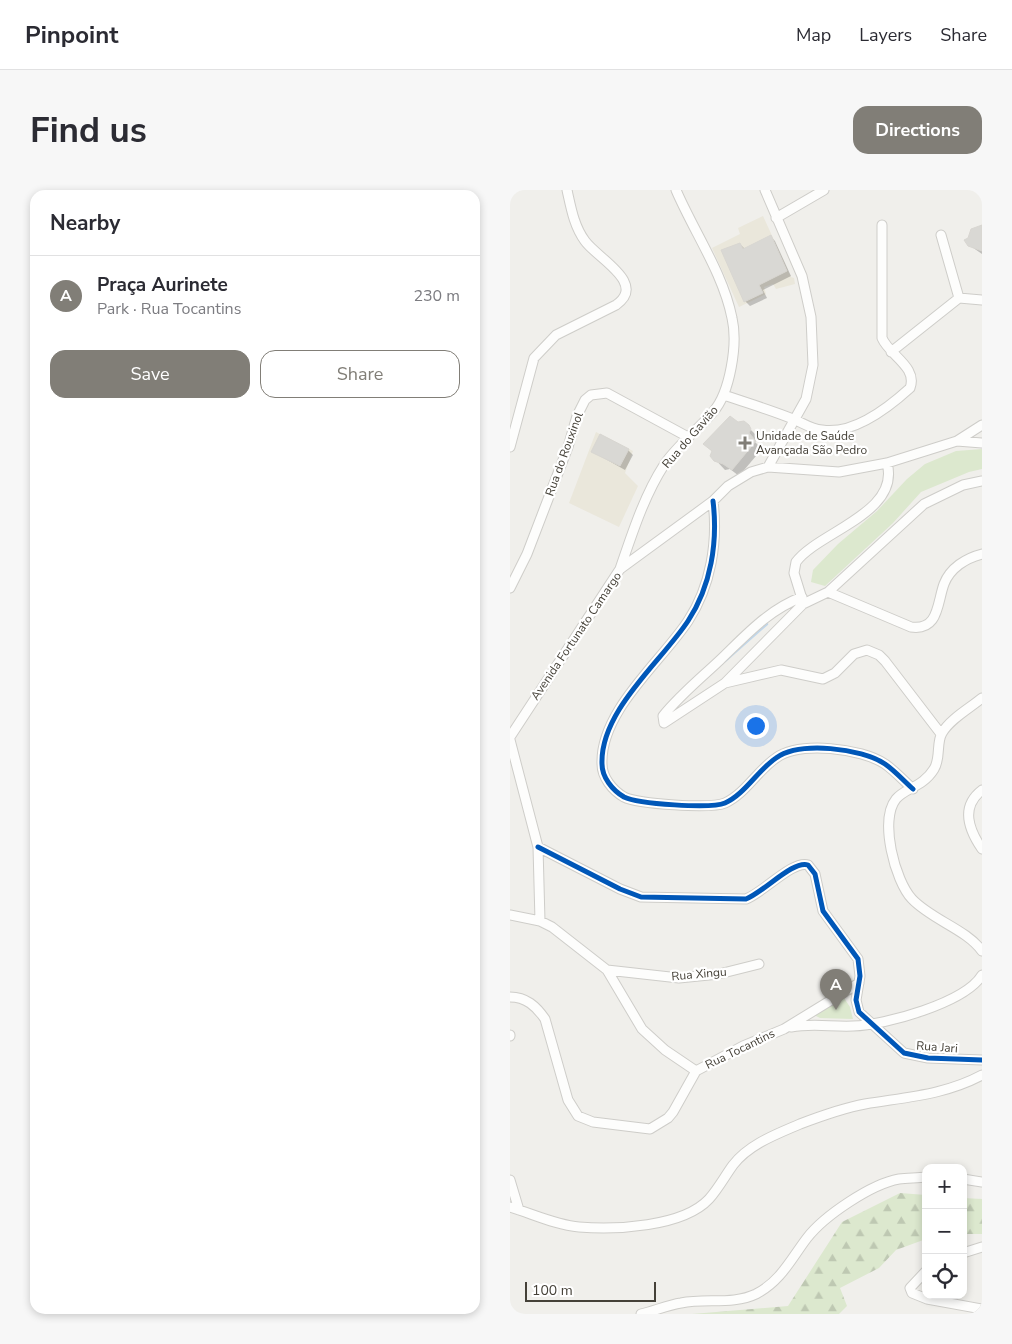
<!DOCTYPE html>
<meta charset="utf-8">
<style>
body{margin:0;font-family:"Nunito Sans",sans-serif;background:#f7f7f7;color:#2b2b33}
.controls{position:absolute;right:15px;bottom:15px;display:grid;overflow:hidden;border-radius:10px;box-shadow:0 2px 8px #0003}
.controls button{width:45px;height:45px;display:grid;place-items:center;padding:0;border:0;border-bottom:1px solid #e1e1e2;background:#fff;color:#2b2b33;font:25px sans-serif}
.scale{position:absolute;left:15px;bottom:12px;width:131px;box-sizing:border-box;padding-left:5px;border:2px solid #454138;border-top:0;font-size:14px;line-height:18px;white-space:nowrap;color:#454138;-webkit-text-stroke:4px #fff;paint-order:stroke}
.you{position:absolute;left:245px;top:535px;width:18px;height:18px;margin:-12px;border:4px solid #fff;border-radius:50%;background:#1a73e8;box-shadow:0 0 0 8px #1a73e833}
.badge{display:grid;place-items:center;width:32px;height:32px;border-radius:50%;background:#817e77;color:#fff;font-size:16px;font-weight:700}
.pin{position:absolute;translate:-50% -41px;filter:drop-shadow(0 1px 2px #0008)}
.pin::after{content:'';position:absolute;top:26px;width:18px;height:15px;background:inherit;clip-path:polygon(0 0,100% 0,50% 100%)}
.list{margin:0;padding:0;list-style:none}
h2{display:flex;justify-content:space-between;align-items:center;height:65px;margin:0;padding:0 20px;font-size:21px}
h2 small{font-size:16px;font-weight:400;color:#7c7c81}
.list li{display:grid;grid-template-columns:32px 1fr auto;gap:15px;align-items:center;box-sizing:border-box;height:80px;padding:0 20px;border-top:1px solid #e1e1e2}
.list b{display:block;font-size:19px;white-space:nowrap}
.list p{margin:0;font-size:16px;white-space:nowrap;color:#7c7c81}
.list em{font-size:16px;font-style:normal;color:#7c7c81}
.actions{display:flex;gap:10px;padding:15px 20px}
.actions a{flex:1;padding:11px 0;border:1px solid #817e77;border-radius:15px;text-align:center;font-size:18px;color:#817e77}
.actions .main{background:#817e77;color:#fff}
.icon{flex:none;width:28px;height:28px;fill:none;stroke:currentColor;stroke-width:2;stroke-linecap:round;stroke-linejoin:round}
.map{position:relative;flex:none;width:472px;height:1124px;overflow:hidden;border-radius:15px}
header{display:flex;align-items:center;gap:30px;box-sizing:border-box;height:70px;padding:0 25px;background:#fff;border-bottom:1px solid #e1e1e2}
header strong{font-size:24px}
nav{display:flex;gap:28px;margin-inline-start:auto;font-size:18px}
.intro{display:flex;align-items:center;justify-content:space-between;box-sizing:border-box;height:120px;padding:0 30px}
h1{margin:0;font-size:35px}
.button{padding:12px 22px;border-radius:15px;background:#817e77;color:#fff;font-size:18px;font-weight:700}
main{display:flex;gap:30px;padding:0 30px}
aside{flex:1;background:#fff;border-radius:15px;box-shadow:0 2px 8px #0003}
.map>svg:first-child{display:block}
</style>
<header>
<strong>Pinpoint</strong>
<nav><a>Map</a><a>Layers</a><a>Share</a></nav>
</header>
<div class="intro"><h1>Find us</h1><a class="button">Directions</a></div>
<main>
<aside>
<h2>Nearby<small></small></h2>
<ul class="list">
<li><span class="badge">A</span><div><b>Praça Aurinete</b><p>Park · Rua Tocantins</p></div><em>230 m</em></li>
</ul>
<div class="actions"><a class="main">Save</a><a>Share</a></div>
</aside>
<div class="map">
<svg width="472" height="1124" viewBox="0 0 472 1124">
<defs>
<pattern id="forest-firs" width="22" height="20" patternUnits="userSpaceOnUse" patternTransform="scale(1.25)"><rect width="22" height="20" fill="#dce8ce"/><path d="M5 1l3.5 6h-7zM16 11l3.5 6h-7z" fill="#bec8b2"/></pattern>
</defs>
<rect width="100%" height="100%" fill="#f0efeb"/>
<path fill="#eae7db" d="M253 26 281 87 284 88 285 94 266 99 263 94 254 97 256 104 229 117 202 58 230 44 228 38Z
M86 242 123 261 115 283 128 296 109 337 59 313Z"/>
<path fill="url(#forest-firs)" d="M390 1003 416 1005V1049L386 1060 369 1078 330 1098 337 1116 329 1124H182L278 1116 332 1032Z
M453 1008 472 1009V1044H453Z"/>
<path fill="#dce8ce" d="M472 259V279L459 282 411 302 383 333 315 396 301 392 303 380 328 354 367 321 397 289 415 274 446 261Z
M334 808 340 817 343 829 310 828 304 825Z"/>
<path fill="#0003" d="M472 39V64L459 55Z
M261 47 265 51 281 86 253 100 257 108 240 116 235 111 230 54 235 59Z
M233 232 247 246 244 251 252 259 229 286 220 279 215 280 201 265 203 262 195 254Z
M118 260 123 265 115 280 83 262Z"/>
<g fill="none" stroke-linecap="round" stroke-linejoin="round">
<path stroke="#c0d6e9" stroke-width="2.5" d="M215 471 257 434"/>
</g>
<path fill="#d9d8d4" stroke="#d8d6d1" d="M472 35V61L458 56 454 50 458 48 461 39Z
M261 45 277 81 249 95 253 103 234 112 211 60 230 53 233 59Z
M220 226 228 232 234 231 239 235 241 239 239 243 246 251 222 280 213 274 204 271 200 266 202 261 193 254Z
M90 244 119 259 110 276 81 262Z"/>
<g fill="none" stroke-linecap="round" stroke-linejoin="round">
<defs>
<path id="minor" d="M255 0 292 86 301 127 303 175 296 209 258 277
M266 28 314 0
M431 45 449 108
M449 108 472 110
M381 162 449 108
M214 205C237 213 261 220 283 229 293 233 301 239 312 240 343 245 378 218 400 198 408 177 379 165 372 148V35
M447 251 472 235
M0 257 24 168 46 145 106 115C137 93 88 69 75 51 64 36 61 18 57 0
M203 311C208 352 201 396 178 431 151 472 90 521 92 574 92 587 102 600 114 607 128 614 201 619 215 613 235 604 248 580 266 568 290 551 351 558 375 574 385 581 394 591 403 599
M110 379C122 344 134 306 154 275 167 255 188 240 203 222 220 203 228 154 222 128 213 83 184 42 166 0
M0 398 17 364 58 257 67 226 75 210 81 205 97 203 178 247
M318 402 401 437C429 441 427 413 434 394 440 378 456 368 472 364
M292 407C258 420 236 445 210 470 191 488 170 505 153 526L154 533 215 493 293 414 318 402 414 314 453 295 472 291
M293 412 284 383 286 372C308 342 391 323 377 273
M215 493 271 480 313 489 325 483 344 464 357 460 369 465 375 471 431 544
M472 508C460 518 440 529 432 543 426 553 431 568 424 579 413 597 395 598 386 609 369 630 385 691 402 709 422 730 456 739 472 761
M0 547 110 379 203 311 218 296 241 282 258 277 329 282 377 273 447 251 472 253
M0 550 28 657 30 731
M472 600C450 617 459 640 472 659
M28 657 110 699 131 707 236 709C254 702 283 670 298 675L305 684 313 721 348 769 350 786 346 810 349 822 394 863 418 868 472 870
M0 725 30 731 42 737 97 780 132 839 155 860 186 881
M97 780 169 788 209 784 249 774
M0 807C16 807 26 816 35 829L58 910 68 926 83 932 140 939 158 928 163 922 186 881 233 856 274 839 349 793
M281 837C302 833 322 837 343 836 375 835 455 813 472 785
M0 846V845
M453 989 472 992
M0 990 9 1020
M0 1017C23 1024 46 1035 69 1037 105 1040 173 1037 199 1009 208 999 215 986 223 975 239 954 267 944 290 934 311 926 333 918 355 914 396 907 435 905 472 885
M453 1063 472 1057
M416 1081 400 1098 402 1103 417 1109 472 1119
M131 1124C144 1121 158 1115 171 1113 196 1108 223 1115 246 1104 271 1091 281 1069 297 1048 314 1026 361 994 389 989 398 988 407 988 416 987"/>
</defs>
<use href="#minor" stroke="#cecdc9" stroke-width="11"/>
<use href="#minor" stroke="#fdfdfc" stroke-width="9"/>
<defs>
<path id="cycleway" d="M203 311C208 352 201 396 178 431 151 472 90 521 92 574 92 587 102 600 114 607 128 614 201 619 215 613 235 604 248 580 266 568 290 551 351 558 375 574 385 581 394 591 403 599
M28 657 110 699 131 707 236 709C254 702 283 670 298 675L305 684 313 721 348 769 350 786 346 810 349 822 394 863 418 868 472 870"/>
</defs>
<use href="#cycleway" stroke="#fff" stroke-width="8"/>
<use href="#cycleway" stroke="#0057b8" stroke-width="5"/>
</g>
<path fill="#817e77" stroke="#fff" stroke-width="2" d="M232.5 245.5h5v5h5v5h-5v5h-5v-5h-5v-5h5z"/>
<g text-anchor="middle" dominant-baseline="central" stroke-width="4.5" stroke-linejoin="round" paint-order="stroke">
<g font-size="12" fill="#454138" stroke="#fff" text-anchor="start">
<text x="246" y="246">Unidade de Saúde<tspan x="246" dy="14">Avançada São Pedro</tspan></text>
</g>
<g font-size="12" fill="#454138" stroke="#fff">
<text transform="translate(180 247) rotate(-49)">Rua do Gavião</text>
<text transform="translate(54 264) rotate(-70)">Rua do Rouxinol</text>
<text transform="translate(66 446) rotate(-56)">Avenida Fortunato Camargo</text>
<text transform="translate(189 784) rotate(-5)">Rua Xingu</text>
<text transform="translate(427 857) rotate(4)">Rua Jari</text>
<text transform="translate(230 859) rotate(-26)">Rua Tocantins</text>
</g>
</g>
</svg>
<div class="controls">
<button>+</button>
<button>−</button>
<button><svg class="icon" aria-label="locate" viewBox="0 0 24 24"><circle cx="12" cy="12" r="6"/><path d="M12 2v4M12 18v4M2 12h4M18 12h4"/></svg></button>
</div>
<div class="scale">100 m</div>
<div class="you"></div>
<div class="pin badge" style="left:326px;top:820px">A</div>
</div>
</main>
